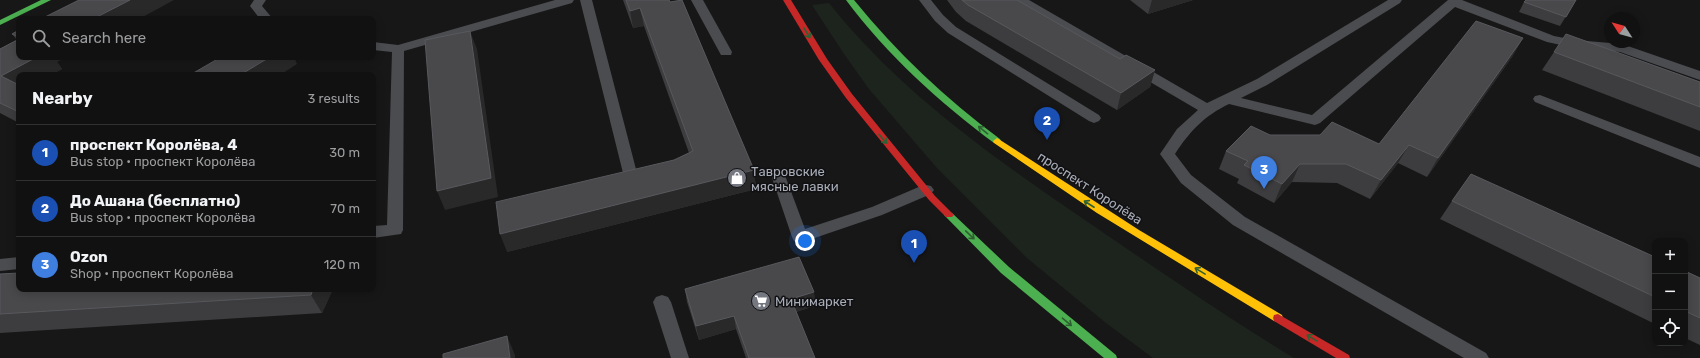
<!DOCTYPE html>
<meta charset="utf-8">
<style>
body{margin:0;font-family:Rubik,sans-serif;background:#1a1a1a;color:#f1f3f6}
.controls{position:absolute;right:12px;bottom:12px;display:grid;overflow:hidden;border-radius:8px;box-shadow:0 2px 10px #0003}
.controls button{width:36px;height:36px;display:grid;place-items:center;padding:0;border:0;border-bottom:1px solid #303131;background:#111;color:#f1f3f6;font:20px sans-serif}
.compass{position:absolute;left:1604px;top:12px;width:36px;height:36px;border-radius:50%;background:#111;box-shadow:0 2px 10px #0003;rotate:306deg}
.you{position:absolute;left:805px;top:241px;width:14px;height:14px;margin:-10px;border:3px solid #fff;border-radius:50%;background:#1a73e8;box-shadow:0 0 0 6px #1a73e833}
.badge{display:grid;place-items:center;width:26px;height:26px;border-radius:50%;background:#757880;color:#fff;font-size:13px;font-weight:700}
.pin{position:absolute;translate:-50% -33px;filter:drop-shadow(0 1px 2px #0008)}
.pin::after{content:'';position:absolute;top:21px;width:14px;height:12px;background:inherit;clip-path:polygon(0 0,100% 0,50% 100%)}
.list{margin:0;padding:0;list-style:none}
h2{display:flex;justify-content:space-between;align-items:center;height:52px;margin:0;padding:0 16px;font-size:17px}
h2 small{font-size:13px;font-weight:400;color:#9c9d9f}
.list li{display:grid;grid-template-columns:26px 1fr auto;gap:12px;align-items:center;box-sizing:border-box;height:56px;padding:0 16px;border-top:1px solid #303131}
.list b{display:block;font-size:15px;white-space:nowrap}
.list p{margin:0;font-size:13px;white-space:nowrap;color:#9c9d9f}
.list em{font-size:13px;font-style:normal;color:#9c9d9f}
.icon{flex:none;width:22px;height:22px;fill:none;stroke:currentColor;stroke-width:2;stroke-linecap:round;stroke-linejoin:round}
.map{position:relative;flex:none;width:1700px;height:358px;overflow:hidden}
.search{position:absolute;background:#111;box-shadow:0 2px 10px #0003;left:16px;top:16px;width:360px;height:44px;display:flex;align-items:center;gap:10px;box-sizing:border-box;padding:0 14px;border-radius:8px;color:#9c9d9f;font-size:15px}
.panel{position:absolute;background:#111;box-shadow:0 2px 10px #0003;left:16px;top:72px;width:360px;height:220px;border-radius:8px}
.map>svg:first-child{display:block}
</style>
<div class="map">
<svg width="1700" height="358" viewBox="0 0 1700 358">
<rect width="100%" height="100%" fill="#171717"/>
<path fill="#1d241e" d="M829 3C899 91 990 155 1082 218 1152 266 1222 314 1294 358H1153L1106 323 1027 258 937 168 869 89 844 54 812 5Z"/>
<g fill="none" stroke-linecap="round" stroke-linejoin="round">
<path fill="#4b4c50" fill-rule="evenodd" d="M254 0H266L262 6 273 19H260L250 6Z
M555 0H574L572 3 404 51 403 230 401 234 373 238V226L387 225 392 52 373 50V42L398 45Z
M580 0H592L637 173 635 177 630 178 625 177 623 173Z
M691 0H703L732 52 731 55H721Z
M919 0H931L943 15 956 27 1099 115 1101 118 1099 121 1094 123 1089 121 948 33 935 21Z
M1016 0H1029L1207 103 1257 79 1388 0H1402L1400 3 1267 85 1241 98 1312 115 1448 0H1462L1554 36 1575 40 1622 44 1700 71V80L1620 52 1575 48 1547 42 1455 7 1320 123 1315 125 1229 104C1204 116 1190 131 1175 154L1191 175 1245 217 1486 353 1489 358H1464L1233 225 1181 183 1160 154 1177 129 1198 110 1022 7Z
M1540 95 1700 157V168L1535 102 1533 99 1535 96Z
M779 173 784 174 786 178 805 229 872 207 921 186 926 185 931 186 934 190 931 194 882 215 800 243 794 241 792 237 772 178 774 174Z
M19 257V269L0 271V259Z
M662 295 668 297 671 302 689 358H671L653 302 656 297Z"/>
<path fill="#4caf50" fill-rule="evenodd" d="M41 0H51L0 25V20Z
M846 0H854C897 53 945 98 1000 139L1001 141 1000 143H994C939 102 887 55 846 0Z
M949 212 952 213 1009 267 1116 355 1117 358H1104L1001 273 946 217 944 215 946 213Z"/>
<path fill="#ffc107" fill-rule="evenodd" d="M997 138 1139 230 1282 315 1283 318 1282 321 1278 322 1274 321 1097 213 994 143 993 141Z"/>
<path fill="#c62828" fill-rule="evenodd" d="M783 0H791L827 59 852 94 935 196 954 215 952 217H946L929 200 846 98 819 60Z
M1278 314 1349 355 1350 358H1336L1274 321 1273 318 1274 315Z"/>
</g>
<path fill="#3d3d3f" d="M623 0H669L754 170 756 189 507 252 674 160 689 153 644 26 633 28Z
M947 0H1017L1120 59 1155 70 1150 87 1117 110 966 21 956 12Z
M1130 0H1193L1148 14Z
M1576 0 1560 26 1519 12 1524 2Z
M19 30V57L57 62 62 69 50 75H19V123L0 113V49L17 40 12 34Z
M1523 38 1512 57 1427 177 1398 163 1370 199 1337 183 1292 182 1274 203 1237 183 1239 179 1219 169 1226 151 1270 135 1379 144Z
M1554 52 1700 82V131L1542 70Z
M1452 201 1655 257V324L1440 219Z
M1685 271 1700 278V345L1685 338Z
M0 274 19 289H333L322 313 0 333Z
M685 289 814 292 815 306 796 312 815 358H746L736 329 699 340 687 302Z"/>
<path fill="#29292a" d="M130 0H174L139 19H93Z
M1152 0H1193L1148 14Z
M640 8 644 26 633 28 630 11Z
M470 31 477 49 498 197 445 210 437 191Z
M1523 38 1512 57 1427 177 1438 158Z
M37 57H67L57 62 62 69 50 75H19V92L1 76Z
M270 57H294L297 64 280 75H240Z
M1155 70 1150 87 1117 110 1121 93Z
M1409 145 1398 163 1370 199 1381 180Z
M1300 164 1292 182 1274 203 1282 184Z
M754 170 756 189 507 252 500 234Z
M313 289H333L322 313 311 295Z
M814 292 815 306 792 313 791 299Z
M734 316 736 329 699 340 696 326Z
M507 336 515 355V358H510Z"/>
<path fill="#49494c" stroke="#58595d" d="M79 0H130L93 19H41Z
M626 0H669L670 2 682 0 754 170 500 234 496 202 674 160 693 151 640 8 630 11Z
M962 0H1017L1120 59 1126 55 1155 70 1121 93 968 5Z
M1526 0H1576L1566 17 1524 2Z
M1476 21 1523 38 1438 158 1409 145 1381 180 1346 164H1300L1282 184 1244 165 1248 161 1226 151 1251 126 1270 135H1320L1332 122 1379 144Z
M19 30V37L12 34Z
M470 31 491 178 437 191 425 40Z
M1566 34 1700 82V107L1554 52Z
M19 39V57H37L1 76 19 85V112L0 103V49Z
M221 57H270L240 75H190Z
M1471 174 1655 257V297L1452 201Z
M799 257 814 292 791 299 815 358H749L734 316 696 326 685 289Z
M1685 271 1700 278V318L1685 311Z
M19 273V289H313L311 295 0 314V274Z
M507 336 510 358H443V354Z"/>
<defs><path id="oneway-shaft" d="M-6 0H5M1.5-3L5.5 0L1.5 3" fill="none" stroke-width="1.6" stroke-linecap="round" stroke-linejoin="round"/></defs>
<g stroke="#2e6032">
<use href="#oneway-shaft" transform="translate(807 33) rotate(59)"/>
<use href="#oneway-shaft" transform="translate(983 130) rotate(-141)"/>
<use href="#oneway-shaft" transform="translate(883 139) rotate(50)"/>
<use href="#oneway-shaft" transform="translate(1089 204) rotate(-147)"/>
<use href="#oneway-shaft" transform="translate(970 235) rotate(44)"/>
<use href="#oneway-shaft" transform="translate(1200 271) rotate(-149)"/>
<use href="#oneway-shaft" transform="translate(1067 322) rotate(40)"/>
<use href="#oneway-shaft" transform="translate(1312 338) rotate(-149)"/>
</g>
<defs>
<symbol id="shop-disc" viewBox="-11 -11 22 22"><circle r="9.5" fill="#757880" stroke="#111113"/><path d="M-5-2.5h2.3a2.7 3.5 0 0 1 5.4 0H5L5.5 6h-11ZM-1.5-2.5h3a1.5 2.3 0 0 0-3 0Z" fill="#fff"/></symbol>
<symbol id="supermarket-disc" viewBox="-11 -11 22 22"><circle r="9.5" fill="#757880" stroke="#111113"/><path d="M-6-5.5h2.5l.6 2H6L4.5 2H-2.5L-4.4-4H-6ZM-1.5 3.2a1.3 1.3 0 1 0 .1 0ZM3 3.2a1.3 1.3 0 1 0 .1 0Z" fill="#fff"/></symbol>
</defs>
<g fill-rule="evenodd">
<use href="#shop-disc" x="726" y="167" width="22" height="22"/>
<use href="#supermarket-disc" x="750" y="290" width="22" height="22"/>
</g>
<g text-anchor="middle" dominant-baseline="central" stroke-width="3" stroke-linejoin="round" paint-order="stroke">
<g font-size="13" fill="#a8adb8" stroke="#111113" text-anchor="start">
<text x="751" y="171">Тавровские<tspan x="751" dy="15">мясные лавки</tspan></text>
<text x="775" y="301">Минимаркет</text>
</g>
<g font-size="13" fill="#a8adb8" stroke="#111113">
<text transform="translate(1090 188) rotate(33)">проспект Королёва</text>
</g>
</g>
</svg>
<div class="controls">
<button>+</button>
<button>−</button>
<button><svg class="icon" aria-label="locate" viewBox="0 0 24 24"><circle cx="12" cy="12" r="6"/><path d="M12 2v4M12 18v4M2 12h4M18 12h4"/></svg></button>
</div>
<svg class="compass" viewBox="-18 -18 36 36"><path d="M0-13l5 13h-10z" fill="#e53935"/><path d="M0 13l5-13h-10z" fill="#9c9d9f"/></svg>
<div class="you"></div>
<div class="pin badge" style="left:914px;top:263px;background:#1a4fb4">1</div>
<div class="pin badge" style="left:1047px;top:140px;background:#1a4fb4">2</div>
<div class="pin badge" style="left:1264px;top:189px;background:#3f7fe0">3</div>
<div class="search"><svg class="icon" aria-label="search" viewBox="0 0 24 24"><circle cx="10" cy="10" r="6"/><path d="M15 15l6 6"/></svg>Search here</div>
<section class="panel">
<h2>Nearby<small>3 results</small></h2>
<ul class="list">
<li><span class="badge" style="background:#1a4fb4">1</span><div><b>проспект Королёва, 4</b><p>Bus stop · проспект Королёва</p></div><em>30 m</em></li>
<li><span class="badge" style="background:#1a4fb4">2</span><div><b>До Ашана (бесплатно)</b><p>Bus stop · проспект Королёва</p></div><em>70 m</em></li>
<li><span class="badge" style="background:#3f7fe0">3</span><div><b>Ozon</b><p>Shop · проспект Королёва</p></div><em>120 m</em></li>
</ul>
</section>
</div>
